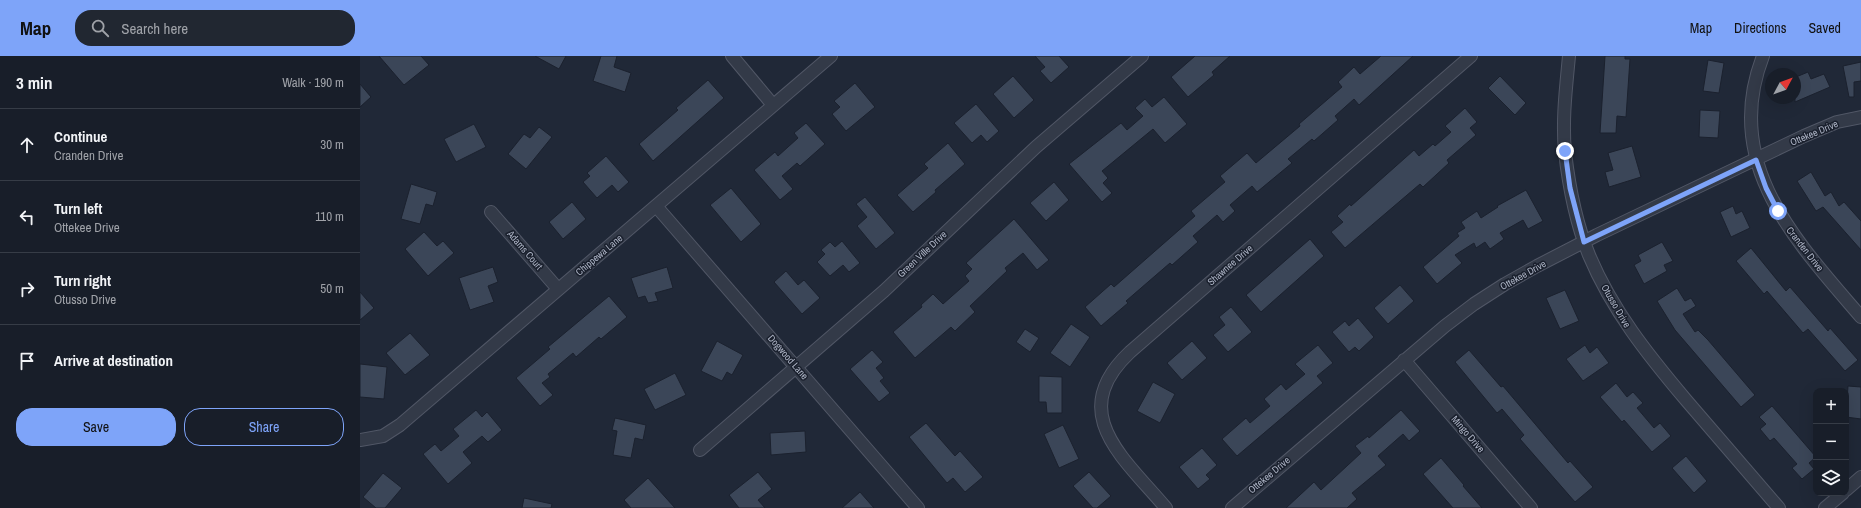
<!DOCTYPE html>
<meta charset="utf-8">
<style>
body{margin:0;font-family:"Archivo Narrow",sans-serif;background:#212731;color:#f1f3f6}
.controls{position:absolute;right:12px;bottom:12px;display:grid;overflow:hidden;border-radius:8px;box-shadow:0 4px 16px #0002}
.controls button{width:36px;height:36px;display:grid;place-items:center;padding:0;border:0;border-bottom:1px solid #363c46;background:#181e29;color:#f1f3f6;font:20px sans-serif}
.compass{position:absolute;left:1405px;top:12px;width:36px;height:36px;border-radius:50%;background:#181e29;box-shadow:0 4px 16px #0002;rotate:49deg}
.stop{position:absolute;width:12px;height:12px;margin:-9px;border:3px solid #7ea4f9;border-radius:50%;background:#fff}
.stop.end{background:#7ea4f9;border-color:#fff;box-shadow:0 1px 4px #0008}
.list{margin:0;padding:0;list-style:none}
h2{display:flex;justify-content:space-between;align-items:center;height:52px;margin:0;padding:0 16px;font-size:17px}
h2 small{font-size:13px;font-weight:400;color:#9fa2a8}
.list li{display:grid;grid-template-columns:26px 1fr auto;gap:12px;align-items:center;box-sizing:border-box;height:72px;padding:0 16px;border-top:1px solid #363c46}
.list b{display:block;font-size:15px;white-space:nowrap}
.list p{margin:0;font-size:13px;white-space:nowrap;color:#9fa2a8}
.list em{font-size:13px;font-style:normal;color:#9fa2a8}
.actions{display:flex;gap:8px;padding:12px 16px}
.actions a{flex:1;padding:9px 0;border:1px solid #7ea4f9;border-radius:16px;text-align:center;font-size:14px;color:#7ea4f9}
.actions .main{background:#7ea4f9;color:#111}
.icon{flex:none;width:22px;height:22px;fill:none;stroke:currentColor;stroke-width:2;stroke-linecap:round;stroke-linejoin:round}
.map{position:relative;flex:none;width:1501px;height:452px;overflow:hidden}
header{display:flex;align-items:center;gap:24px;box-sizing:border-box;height:56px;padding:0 20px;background:#7ea4f9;color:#111}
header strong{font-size:19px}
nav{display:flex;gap:22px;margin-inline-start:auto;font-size:14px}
.search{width:280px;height:36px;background:#212731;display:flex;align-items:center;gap:10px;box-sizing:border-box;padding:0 14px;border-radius:16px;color:#9fa2a8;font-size:15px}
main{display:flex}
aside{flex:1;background:#181e29}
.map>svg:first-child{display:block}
</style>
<header>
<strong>Map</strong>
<div class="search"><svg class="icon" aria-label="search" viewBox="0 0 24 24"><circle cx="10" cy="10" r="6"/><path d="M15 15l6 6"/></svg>Search here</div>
<nav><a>Map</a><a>Directions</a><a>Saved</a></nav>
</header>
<main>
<aside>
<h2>3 min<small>Walk · 190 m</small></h2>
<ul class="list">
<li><svg class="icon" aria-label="ahead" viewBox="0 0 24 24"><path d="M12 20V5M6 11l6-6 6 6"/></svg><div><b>Continue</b><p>Cranden Drive</p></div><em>30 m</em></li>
<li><svg class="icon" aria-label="left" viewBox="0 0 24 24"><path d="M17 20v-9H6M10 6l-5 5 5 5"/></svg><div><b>Turn left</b><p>Ottekee Drive</p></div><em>110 m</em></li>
<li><svg class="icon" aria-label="right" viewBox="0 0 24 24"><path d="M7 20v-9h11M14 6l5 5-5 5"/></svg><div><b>Turn right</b><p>Otusso Drive</p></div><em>50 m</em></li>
<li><svg class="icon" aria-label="arrive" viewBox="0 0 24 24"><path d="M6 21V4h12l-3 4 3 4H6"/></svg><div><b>Arrive at destination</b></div></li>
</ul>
<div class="actions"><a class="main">Save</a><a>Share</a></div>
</aside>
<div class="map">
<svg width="1501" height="452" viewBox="0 0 1501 452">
<rect width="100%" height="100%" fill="#202837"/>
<path fill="#3b4658" stroke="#1b212e" d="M19 0H61L69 9 44 29Z
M175 0H206L199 13Z
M241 0H257L254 11 271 17 265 36 233 25Z
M675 0H699L709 11 691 27 680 15 685 11Z
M835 0H870L852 16 854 19 828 41 811 21Z
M1021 0H1053L999 49 994 43 975 60 978 64 954 85 952 83 928 103 932 107 897 136 892 130 870 149 875 155 863 166 857 159 833 180 838 186 812 209 810 207 766 245 768 247 741 270 725 251 751 228 754 231 835 160 831 155 865 126 860 120 887 97 896 107 940 70 939 68 982 31 978 26 994 11 1000 18Z
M1245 0H1265V3H1270L1266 61 1257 60 1256 77H1240Z
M1348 4 1364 7 1359 37 1343 35Z
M1501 6V25L1494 26V41H1489L1483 10Z
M1448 16 1451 23 1464 18 1470 31 1435 46V28L1439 26 1436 21Z
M653 20 674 44 654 62 633 38Z
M1140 20 1166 47 1155 59 1128 32Z
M348 24 364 42 293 105 279 88 318 54 316 52Z
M495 27 515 51 486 75 472 58 480 51 474 45Z
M0 28 11 41 0 51Z
M804 41 827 68 805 87 793 73 742 115 748 122 743 127 752 137 742 146 709 108 761 67 767 74 783 60 775 52 785 43 792 51Z
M616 48 639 75 627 86 621 79 612 87 594 67Z
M1105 52 1117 66 1110 72 1116 79 1087 104 1089 107 1063 131 1060 128 985 192 971 176 983 166 977 160 990 148 991 150 1054 94 1059 100 1073 88 1075 90 1091 76 1085 70Z
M1340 54 1360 55 1358 82 1339 81Z
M446 67 465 88 440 110 437 107 422 120 433 133 420 144 394 114 415 96 418 100 438 82 434 77Z
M114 68 126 91 96 106 84 83Z
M179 71 192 81 166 113 148 98 164 78 170 82Z
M588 87 605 108 575 134 576 136 553 156 537 139 568 112 564 108Z
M1272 90 1281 121 1249 131 1245 116 1253 114 1248 97Z
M246 100 269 126 258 136 252 129 237 142 223 126 230 120 227 117Z
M1451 116 1465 140 1471 136 1479 150 1484 146 1501 165V194L1463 151 1456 155 1437 125Z
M694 126 709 144 686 165 670 147Z
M51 128 77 136 73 150 66 148 60 168 41 163Z
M371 132 401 168 381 186 350 149Z
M1166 134 1183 165 1168 173 1163 164 1140 177 1144 183 1130 193 1125 186 1116 192 1114 187 1095 199 1102 207 1077 228 1063 211 1099 180 1097 177 1105 172 1101 166 1117 155 1121 162 1138 151 1137 150Z
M505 141 535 177 516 193 497 170 507 161 496 148Z
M212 146 226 163 203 183 189 166Z
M1373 150 1376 158 1382 155 1390 172 1371 181 1360 156Z
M654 163 689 204 677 214 663 197 645 212 647 215 610 250 615 256 595 275 591 271 555 302 533 276 562 251 561 249 573 238 583 248 609 225 605 220 612 213 606 207Z
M64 176 77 190 83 185 94 197 68 220 45 193Z
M950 183 964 200 901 256 886 239Z
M482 185 500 207 489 216 483 209 470 220 457 206 465 198 461 194 470 186 475 191Z
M1302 186 1313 205 1304 209 1307 215 1284 228 1274 209 1281 205 1278 199Z
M1391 192 1426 235 1430 231 1468 275 1470 272 1498 304 1485 315 1448 273 1443 277 1407 235 1404 238 1376 205Z
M133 211 138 226 128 230 134 246 110 254 99 222Z
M307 211 313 232 295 237 298 245 288 247 285 240 278 242 271 222Z
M426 215 438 229 444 224 460 242 442 258 414 226Z
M1040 229 1054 245 1028 268 1014 252Z
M1317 232 1325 245 1331 242 1336 250 1323 258 1335 276 1338 274 1348 284 1395 339 1381 351 1315 274 1297 245Z
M1205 234 1219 265 1200 273 1186 242Z
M0 236 14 252 0 264Z
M249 240 267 261 241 283 239 281 216 301 213 297 188 318 190 321 182 327 193 339 180 350 156 322 190 293 188 291Z
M871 251 892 276 868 296 853 279 865 269 859 261Z
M998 262 1014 281 999 295 995 291 989 296 972 276 985 265 989 270Z
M711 268 730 281 710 311 690 297Z
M665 273 679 282 670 296 656 286Z
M50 277 70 299 45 319 26 297Z
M357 285 383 299 372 319 367 316 362 325 341 315Z
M832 285 847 302 822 324 807 307Z
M958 289 973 307 957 320 963 327 877 400 862 383 886 362 890 367 910 350 904 343 921 328 926 334 945 318 935 308Z
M1225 289 1230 297 1237 291 1249 307 1223 325 1206 303Z
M512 294 523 306 516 312 524 322 520 325 530 337 519 346 490 313Z
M1109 294 1141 331 1143 330 1208 407 1210 405 1233 431 1215 446 1160 383 1164 379 1142 353 1137 357 1095 306Z
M0 308 27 311 24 343 0 341Z
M315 317 326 339 295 354 284 333Z
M679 320 702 321V357H687L686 346H679Z
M793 326 815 338 800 367 777 355Z
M1256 327 1267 341 1273 336 1283 347 1277 352 1294 372 1300 367 1311 380 1292 396 1264 364 1262 366 1240 341Z
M1488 330 1501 331V363L1486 361Z
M1412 350 1456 401 1449 407 1454 413 1442 423 1432 412 1437 408 1414 382 1410 385 1400 373 1406 368 1399 361Z
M116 354 122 361 127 356 142 374 128 386 122 380 103 396 112 407 88 428 63 398 75 388 81 395 99 380 93 373Z
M1041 354 1060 375 1049 385 1043 378 1018 400 1026 409 992 437 997 443 987 452H926L954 426 961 434 1001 397 995 390 1008 380 1009 382Z
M255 362 286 369 283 384 275 382 271 402 253 399 257 375 252 374Z
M566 367 595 400 600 395 623 421 605 436 593 422 587 427 549 381Z
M703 369 719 403 699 412 684 378Z
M445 375 446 396 411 399 410 377Z
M842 392 857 409 846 419 850 423 838 433 819 411Z
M1326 400 1347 425 1334 437 1312 412Z
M1081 402 1104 429 1103 430 1122 452H1093L1063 418Z
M398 416 412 433 398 444 405 452H379L369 439Z
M729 416 751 440 737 452H733L713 430Z
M23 417 42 432 25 452H16L3 441Z
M288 422 315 452H271L264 444Z
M500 436 514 452H482Z
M164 442 192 448 191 452H162Z"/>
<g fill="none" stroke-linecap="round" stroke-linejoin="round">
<defs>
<path id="minor" d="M372 0 413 49
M1209 0C1206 32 1202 64 1205 96 1209 131 1216 167 1229 199 1252 254 1288 299 1326 344 1357 380 1388 416 1419 452
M1403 0C1361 108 1436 185 1501 261
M296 150 558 452
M131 156 198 233
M1044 304 1171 452
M0 384 23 380 40 369 471 0
M340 394 524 235 676 91 782 0
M1486 434 1501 421
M806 452C764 402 705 357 770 296L1111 0
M872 452 1085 270 1114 248 1145 228 1177 210 1237 179 1444 80 1477 66 1501 61
M1465 452 1483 437"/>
</defs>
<use href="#minor" stroke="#515766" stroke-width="14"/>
<use href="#minor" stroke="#333a48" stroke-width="12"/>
</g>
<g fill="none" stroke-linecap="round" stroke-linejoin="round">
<path stroke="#7ea4f9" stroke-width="5" d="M1205 95 1210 132 1224 186 1396 104 1406 132 1418 155"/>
</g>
<g text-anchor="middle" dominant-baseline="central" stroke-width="3" stroke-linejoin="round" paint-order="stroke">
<g font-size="10" fill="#adb4c5" stroke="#191f2c">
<text transform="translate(1454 77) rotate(-23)">Ottekee Drive</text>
<text transform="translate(1445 193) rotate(52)">Cranden Drive</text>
<text transform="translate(165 194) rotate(49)">Adams Court</text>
<text transform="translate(562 198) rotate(-43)">Green Ville Drive</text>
<text transform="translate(239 199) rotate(-40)">Chippewa Lane</text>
<text transform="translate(870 209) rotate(-41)">Shawnee Drive</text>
<text transform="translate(1163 219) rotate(-29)">Ottekee Drive</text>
<text transform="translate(1256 250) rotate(60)">Otusso Drive</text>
<text transform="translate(428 301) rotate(49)">Dogwood Lane</text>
<text transform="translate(1108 378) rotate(49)">Mingo Drive</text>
<text transform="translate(909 419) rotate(-40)">Ottekee Drive</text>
</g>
</g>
</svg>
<div class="controls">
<button>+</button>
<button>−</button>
<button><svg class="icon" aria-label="layers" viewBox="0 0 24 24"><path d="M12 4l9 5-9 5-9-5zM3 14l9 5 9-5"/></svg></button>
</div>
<svg class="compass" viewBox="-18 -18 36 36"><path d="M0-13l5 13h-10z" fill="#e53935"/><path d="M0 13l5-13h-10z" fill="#9fa2a8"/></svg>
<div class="stop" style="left:1418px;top:155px"></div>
<div class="stop end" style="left:1205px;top:95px"></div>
</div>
</main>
